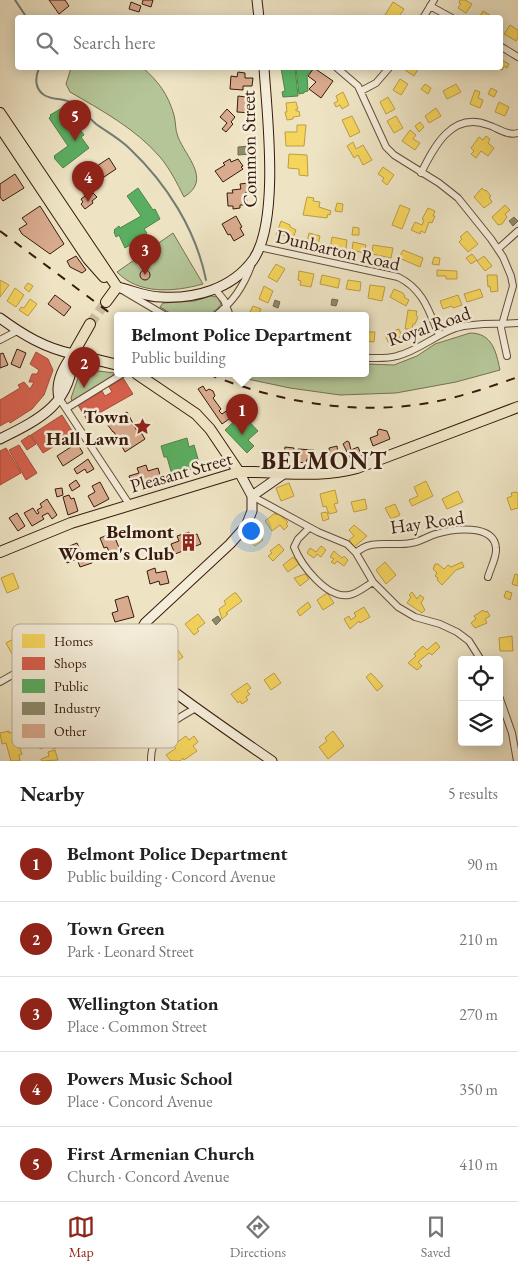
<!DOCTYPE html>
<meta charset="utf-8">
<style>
body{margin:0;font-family:"EB Garamond",serif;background:#f6f6f6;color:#222}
.controls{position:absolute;right:15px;bottom:15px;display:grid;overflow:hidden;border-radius:5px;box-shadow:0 2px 12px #0003}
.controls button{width:45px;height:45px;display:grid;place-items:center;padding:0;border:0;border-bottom:1px solid #e0e0e0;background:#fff;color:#222;font:25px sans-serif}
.you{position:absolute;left:250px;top:530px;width:18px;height:18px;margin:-12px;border:4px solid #fff;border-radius:50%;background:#1a73e8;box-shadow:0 0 0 8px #1a73e833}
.badge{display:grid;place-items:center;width:32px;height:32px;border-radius:50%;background:#8f2418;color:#fff;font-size:16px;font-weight:700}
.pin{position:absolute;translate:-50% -41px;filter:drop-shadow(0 1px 2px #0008)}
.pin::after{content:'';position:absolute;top:26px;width:18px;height:15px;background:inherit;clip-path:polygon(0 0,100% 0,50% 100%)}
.popup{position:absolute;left:114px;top:312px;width:255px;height:65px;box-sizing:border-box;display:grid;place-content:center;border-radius:5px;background:#fff;filter:drop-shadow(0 1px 4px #0005);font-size:16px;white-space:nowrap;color:#767676}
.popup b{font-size:19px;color:#222}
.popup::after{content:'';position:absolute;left:50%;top:100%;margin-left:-10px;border:10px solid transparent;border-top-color:#fff}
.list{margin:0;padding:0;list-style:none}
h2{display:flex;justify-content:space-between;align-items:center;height:65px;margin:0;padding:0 20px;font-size:21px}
h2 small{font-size:16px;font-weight:400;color:#767676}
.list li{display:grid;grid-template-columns:32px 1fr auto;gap:15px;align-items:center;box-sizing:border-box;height:75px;padding:0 20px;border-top:1px solid #e0e0e0}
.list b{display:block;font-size:19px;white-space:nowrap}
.list p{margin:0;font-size:16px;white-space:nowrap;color:#767676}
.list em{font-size:16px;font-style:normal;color:#767676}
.icon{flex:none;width:28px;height:28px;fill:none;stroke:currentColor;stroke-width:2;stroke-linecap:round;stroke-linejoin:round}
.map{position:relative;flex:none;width:518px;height:761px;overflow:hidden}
.search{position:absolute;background:#fff;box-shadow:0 2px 12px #0003;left:15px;right:15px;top:15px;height:55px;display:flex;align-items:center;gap:12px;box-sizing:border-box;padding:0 18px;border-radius:5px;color:#767676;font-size:19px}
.sheet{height:440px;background:#fff}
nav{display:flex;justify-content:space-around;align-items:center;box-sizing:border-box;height:70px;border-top:1px solid #e0e0e0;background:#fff;font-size:14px;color:#767676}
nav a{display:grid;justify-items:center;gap:2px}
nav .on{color:#8f2418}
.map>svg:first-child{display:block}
</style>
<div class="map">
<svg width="518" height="761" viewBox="0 0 518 761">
<rect width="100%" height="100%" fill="#eee4c4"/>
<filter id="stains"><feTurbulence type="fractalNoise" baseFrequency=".004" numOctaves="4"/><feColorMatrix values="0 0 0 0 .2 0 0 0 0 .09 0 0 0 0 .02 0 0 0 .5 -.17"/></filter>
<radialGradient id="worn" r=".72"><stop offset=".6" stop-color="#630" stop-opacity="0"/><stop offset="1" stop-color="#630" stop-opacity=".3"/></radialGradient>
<path fill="#b4c597" stroke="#767052" d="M71 68H143C158 81 168 94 174 115 176 122 175 130 178 137 186 157 212 180 184 197 177 183 170 169 160 157 136 129 101 110 70 92L66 84Z
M173 233 203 284C174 292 139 295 117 272Z
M211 296 217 297 221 304 218 308 209 316H175L160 307 163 303 194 301Z
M470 333C492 333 496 351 500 370L456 382 396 393 340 395 290 388 238 377 232 374H366V364L394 365 417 356 435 344Z
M83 369 114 373 111 378 72 401 71 398 80 372Z"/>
<path fill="#f6d55c" stroke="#bd9d44" d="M460 0H465L472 4 466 13 458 8 461 4 459 3Z
M393 2 404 9 398 18H389L385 15Z
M483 11 493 17V18H479Z
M510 25 518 30V37L516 41 504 34Z
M500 59 509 64 507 68 504 66 502 70 498 68H500Z
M407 68H419L414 76 405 70Z
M400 79 408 84 401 95 393 90Z
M425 84 431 88 428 94 421 89Z
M456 84 461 92 447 99 443 91Z
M491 88 497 91 494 97 488 94Z
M475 90 480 92 478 98 483 100 480 108 470 104Z
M343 92 349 105 342 109 340 105 336 107 334 103 338 101 336 96Z
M388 97 395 109 386 114 380 102Z
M296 102 298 109H296V111H299L300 116 293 117V119L287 120 285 112H287L286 103Z
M499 102 509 107 505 116 495 112Z
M436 108 441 116 429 123 425 116Z
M352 116 360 132 350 137 342 120Z
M396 116 403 128 394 133 387 121Z
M420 122 424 127 419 132 415 126Z
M297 125H306L304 146H286L285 132H297Z
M410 130 416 135 413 139 420 143 415 150 402 141Z
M486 136 490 139 488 143 494 148 488 156 481 151 476 158 471 154 474 151 471 148 479 137 483 140Z
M353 142 356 149 363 145 372 160 363 165 358 155 354 158 347 146Z
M289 154 307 155 308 176 299 175V169L288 168Z
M383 167 394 175 387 185 382 181 384 178 378 174Z
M482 188 485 191 486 190 491 196 489 197 492 202 484 208 474 197Z
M307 197 314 198 313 201 320 202 319 207 331 211 330 215 328 214 327 218 303 215Z
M337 203 343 204 342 212 335 211Z
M400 205 410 209 402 229 392 225Z
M505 205 510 210 505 214 507 217 502 224 498 225 492 217Z
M428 208 435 211 433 216H435L432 223 429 222 425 233 421 231 420 234 411 230 415 222 422 225 424 220 422 219Z
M281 221 290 225V227L296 230 293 238 283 235 282 237 276 235Z
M353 227 359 228V235H352Z
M467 231 478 244 468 252 459 242 462 239 460 237Z
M309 233 320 236 318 245 307 242Z
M332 237 347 240 346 249H330Z
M353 242 366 245 364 253 352 250Z
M373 245 393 248 391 258 372 254Z
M403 250 423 258 420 267 399 258Z
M472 254 477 260 471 264 466 258Z
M484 256 492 266 485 271 477 261Z
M434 257 440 258 439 265 432 264Z
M276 264 285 269 277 282 268 277Z
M437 270 457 271V279H446V276H437Z
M299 271 314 274 311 287 300 285 301 281 298 280Z
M322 275 340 279 338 288 320 284Z
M487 275H497L498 291 491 292 490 286 488 287Z
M0 280 9 285 0 297Z
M348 280 361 282 360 291 346 289Z
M28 283 33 286 29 292 24 288Z
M370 285 385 287 382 301 368 298Z
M264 286 273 291 268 303 259 299Z
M15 288 24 295 16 307 7 301Z
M394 289 403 293 405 296 404 297 409 300 406 306 390 297Z
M480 289 483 297 467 302 464 294Z
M458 295 462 305 453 308 452 306 443 309 440 301Z
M30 299 37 304 28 316 19 310 21 307 24 308Z
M253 306 261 309 259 313 262 314 261 316H248Z
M408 310 417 311 416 315 418 317 415 324H413L412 329H405Z
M399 329 402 336 388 342 385 334Z
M366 332H375L374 342 366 341Z
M426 481 433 496 412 506 409 500 418 496 414 487Z
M289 483 294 496 281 501 276 488Z
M335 490 338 503 334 504 337 512 329 514 326 506 323 507 320 494Z
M458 491 463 502 447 509 442 499Z
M516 492 518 493V508L511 510 507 498 512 496 511 493Z
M365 499 367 509 354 512 351 502Z
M395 504 400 515 391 519 385 508Z
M327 512 329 519 323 521 321 513Z
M275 513 276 515 278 513 288 522 286 524 288 526 284 530 280 525 272 531 265 521Z
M354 525 367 536 354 547 349 540 354 536 349 530Z
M259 534 263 540 255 546 251 541Z
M279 544 284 550 273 561 268 556 272 553 270 551Z
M321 546 326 550 321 557 317 554 314 558 307 553 310 548 316 552Z
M334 551 342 558 344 556 348 560 344 566 337 561 335 564 331 562 334 559 330 557Z
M293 557 299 564 288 572 283 565Z
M385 562 396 575 386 584 376 570Z
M462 562 464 567 456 570 442 585 437 580 438 578 435 576 437 573 433 569 435 564H438L444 569 448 565 451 567Z
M13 573 19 588 7 593 1 578Z
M305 574 309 579 300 586 294 578Z
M515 574 518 575V586L512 584Z
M506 591 512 593 510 600 504 597Z
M412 592 417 599 420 595 424 598 421 603 425 610 422 613 407 603 411 597 409 595Z
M234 593H236L242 601 226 613 228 614 222 619 219 609 226 604 224 601Z
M327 593 334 603 323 610 317 600Z
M308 602 311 607 300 616 297 611Z
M364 607 370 617 360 623 359 621 350 629 344 619 349 616 351 620 356 616 354 613Z
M483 610 485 612 487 611 490 616 485 619 487 623 475 628 471 623 476 619 474 616Z
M198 614 205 623 197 629 199 631 194 635 185 624Z
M54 626 55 630 60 628 63 637 47 642 44 634 47 633 46 629Z
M42 635 45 643 35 646 33 638Z
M512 636 513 651H500L499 638Z
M15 638 21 649 12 654 6 643Z
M436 642 440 647 432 655 429 653 418 662 422 666 417 670 408 663 416 656 414 654 423 646 427 650Z
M178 650 183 657 171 665 166 658Z
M121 661 127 678 124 679 127 687 118 691 107 666Z
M80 673 89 697 78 701 69 678Z
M274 673 281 683 271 690 264 680Z
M371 673 383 686 377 691 366 677Z
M247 683 251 688 247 691 250 694 246 697 248 700 242 704 240 701 238 703 231 694Z
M30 728 34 737 26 740 22 731Z
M68 730 72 743 53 749 52 745 40 749 38 742 49 739 48 736Z
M9 731V733L15 732 18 748H20L22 754 19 755 20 761H11L6 743 2 744 0 733Z
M333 731 344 746 328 759 319 747 327 741 325 738Z
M186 736 189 740 194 736 198 742 193 746 197 751 184 760 183 758 180 761H171L166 755 176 748 173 745Z
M55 750 58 760 42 761 41 759 49 756 48 752Z"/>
<path fill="#d6604d" stroke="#a74b3a" d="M36 352 48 359 53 370 44 395 32 409 10 423 9 421 0 426V400L20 388 18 385 24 382 30 389 34 382H29L32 374H37L39 370 30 364Z
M123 378 133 394 87 420 78 405 102 391 105 396 112 392 109 387Z
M62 415 74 434 43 453 31 435Z
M30 435 36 444 27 450 21 441Z
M19 445 37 473 26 480 9 450Z
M6 448 21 473 0 485V451Z"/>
<path fill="#5aae61" stroke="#508248" d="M281 68H295L298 96 283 97 282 92 285 91Z
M296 68H309L313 70 307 75 308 91 304 92V93L299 94Z
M64 107 84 135 81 137 89 148 63 168 54 158 55 157 54 156 68 146 49 118 51 116 50 115Z
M138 188 153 210 155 209 160 219 144 229 147 233 133 242 136 245 132 248 130 245 125 248 119 235 116 237 114 232 115 231 114 230 119 226 120 228 141 216 127 196Z
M242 414 258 431 248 440 254 446 247 453 225 430Z
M187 438 189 447 194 445 200 466 172 475 167 457H164L161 446Z"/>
<path fill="#8c8c6e" stroke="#736a51" d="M250 146 251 154 238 155V147Z
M514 217 518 221 513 226 509 221Z
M332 299 338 300 336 306 331 305Z
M275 300 280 302 278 308 273 306Z
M218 616 221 620 216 625 212 620Z"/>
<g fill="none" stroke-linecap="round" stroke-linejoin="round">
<path stroke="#737c74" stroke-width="2" d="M15 0 27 18
M39 68C35 78 34 88 44 95 52 100 61 98 70 102 79 106 88 117 96 124 107 132 120 139 130 149 167 184 196 230 206 280"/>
</g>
<path fill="#d9ab8e" stroke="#381a0d" d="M49 0H65L69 6 59 14Z
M143 0H153L151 7 142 4Z
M131 2 141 6 139 12 129 9Z
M314 68 333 81 321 98 309 89 316 82 308 76Z
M238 72 245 73V78H253L252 86H243V90L230 89 231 76 237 77Z
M238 96 254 98 252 113 237 112Z
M227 109 235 117 231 122 233 124 226 132 222 129 227 123 220 117Z
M109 158 116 169 101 179 94 168Z
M230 159 231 162 238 159 243 166 241 167 243 169 223 182 215 171 225 165 223 163Z
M15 174 24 188 3 201 0 197V184Z
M249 183V192H246L247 205H240V208L233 209V206H228L227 193H233L232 190 241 189 240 184Z
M93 193 97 197 92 201 93 203 85 209 81 204 83 202 81 199 88 194 89 196Z
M40 206 64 244 50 254 22 234 19 229 27 224 22 218Z
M236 216 242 227 240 228 244 235 234 241 230 234 228 235 222 224Z
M76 256 86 270 82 273 70 267 67 261Z
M140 275a5 5 0 1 1 10 0a5 5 0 1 1-10 0Z
M55 295 71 307 64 316 48 304Z
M17 349 26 353 20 368 11 364Z
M3 353 8 365 0 368V354Z
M203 386 206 391 209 389 213 391 215 396 213 398 221 409 219 411 222 414 235 405 240 411 222 424 198 389Z
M127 412 137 431 139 429 145 439 125 452 114 432H113L107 424Z
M379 429 387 431 390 439 373 446 370 438 378 435 377 432Z
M347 441 349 442 351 450 358 447 362 456 351 460 343 444Z
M77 443 83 453 63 466 57 456Z
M337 446 338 454 330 456 329 448Z
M285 447 294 448 293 456 284 455Z
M298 449 314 450 313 460 307 459 306 463 297 462Z
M88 459 94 469 87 473 85 469 77 474 74 469Z
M146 465 148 471 158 468 161 478 153 480 155 485 143 489 141 483 132 486 129 476 139 473 137 468Z
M76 480 80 486 72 491 69 485Z
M100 482 109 499 94 507 88 496 95 492 92 486Z
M62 488 63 495 57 497 55 489Z
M69 495 71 499 74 498 78 511 68 515 63 497Z
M47 499 57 515 52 519 48 513 42 516 44 519 32 526 24 513 33 508 37 514 39 513 37 510 42 507 40 504Z
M17 513 25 526 18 531 9 518Z
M189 532 191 536 197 534 201 544 175 554 171 544 179 541 177 536Z
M113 533 120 550 110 554 107 547 104 548 100 538Z
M77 543 82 554 88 552 92 563 80 567 77 559 67 563 62 549Z
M155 568 156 573 166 571 169 583 160 585 159 581 150 584 147 571Z
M128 596 134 617 115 622 112 613 118 611 115 600Z"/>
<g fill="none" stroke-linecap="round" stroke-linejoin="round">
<path stroke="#cabc9f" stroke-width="10" stroke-dasharray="10 5" stroke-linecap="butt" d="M90 324 106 302"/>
<defs>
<path id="street" d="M430 6 452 18
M423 18 434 0
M500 46 518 57
M337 68 358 86 386 147 394 155 439 183 458 198 491 239 503 257 511 276 513 286 501 328 507 356
M361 91 376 83 389 68
M421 173C434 147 452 111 488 125 498 128 507 136 518 133
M259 247 398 277C423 289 429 311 439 335
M498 249 518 231
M215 289 224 300 230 316
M122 290 166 316
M215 316C233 302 243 287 251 266
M0 340 17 331
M366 358C376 358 387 359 397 356 418 351 435 335 456 328 477 322 497 325 518 323
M59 398 129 504
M67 408 122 374
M252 496 318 532 347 544 356 553 373 582 398 607 415 617 440 624 457 632 469 641 481 660
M309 528 298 539 294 547C301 565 327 599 349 595 357 594 366 586 373 582
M356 553C371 538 392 547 411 543 420 542 428 536 436 534 452 529 494 523 496 548 497 557 490 569 488 577
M0 682 28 666 107 636 119 634 139 636
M499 696 512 733 517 761
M151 761C150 733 174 720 196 708"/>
<path id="secondary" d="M257 0 259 18
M117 287C132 290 145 297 161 297 195 299 232 289 253 260 280 221 267 114 264 68
M0 318C23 335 45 348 73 354
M59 398C55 382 63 367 73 354
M0 439C40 419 72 404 73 354
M239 472 252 496V511L246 526 230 544 145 623C137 635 136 651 143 663 151 676 166 685 177 694 208 717 240 739 272 761
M252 496 285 473"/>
<path id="primary" d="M0 113 117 287
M0 127 88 259 104 277
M106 302 117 287
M90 324 73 354 118 365
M137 374 196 414 210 429 239 472
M0 552 71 523 239 472C279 471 318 479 357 468L518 407"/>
</defs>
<use href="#street" stroke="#664c3b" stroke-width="8"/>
<use href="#secondary" stroke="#381a0d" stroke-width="11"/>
<use href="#primary" stroke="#381a0d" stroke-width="12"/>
<use href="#street" stroke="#f4edd9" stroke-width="6"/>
<use href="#secondary" stroke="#f4edd9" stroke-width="9"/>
<use href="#primary" stroke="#eee4c4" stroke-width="10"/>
<path stroke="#381a0d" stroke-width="2" stroke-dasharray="9 9" stroke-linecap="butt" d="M0 231 118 319
M208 374C275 401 350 415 422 404 455 399 487 388 518 377"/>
</g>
<defs>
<symbol id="sight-bare" viewBox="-9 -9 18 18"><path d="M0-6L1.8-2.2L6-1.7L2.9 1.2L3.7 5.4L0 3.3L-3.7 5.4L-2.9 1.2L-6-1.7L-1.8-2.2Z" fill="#8f2418" stroke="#f4edd9" stroke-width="2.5" paint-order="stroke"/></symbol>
<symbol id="building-bare" viewBox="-9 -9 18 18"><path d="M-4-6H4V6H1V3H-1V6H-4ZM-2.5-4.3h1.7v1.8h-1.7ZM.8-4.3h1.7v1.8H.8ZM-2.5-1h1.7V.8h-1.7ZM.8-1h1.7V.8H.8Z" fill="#8f2418" stroke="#f4edd9" stroke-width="2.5" paint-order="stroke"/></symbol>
</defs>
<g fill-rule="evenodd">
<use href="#sight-bare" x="130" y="414" width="25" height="25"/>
<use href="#building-bare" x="176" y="530" width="25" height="25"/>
</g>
<g text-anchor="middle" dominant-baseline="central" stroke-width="5" stroke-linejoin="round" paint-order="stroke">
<g font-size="19" fill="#381a0d" stroke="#f4edd9">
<text transform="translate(249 149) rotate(-91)">Common Street</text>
<text transform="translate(338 250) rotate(13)">Dunbarton Road</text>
<text transform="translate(429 326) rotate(-19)">Royal Road</text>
<text transform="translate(181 472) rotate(-16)">Pleasant Street</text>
<text transform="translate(427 522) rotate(-8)">Hay Road</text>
</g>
<g font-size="19" font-weight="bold" fill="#381a0d" stroke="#f4edd9" text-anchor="end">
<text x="129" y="416">Town<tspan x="129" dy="22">Hall Lawn</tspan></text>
<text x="174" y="531">Belmont<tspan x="174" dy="22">Women's Club</tspan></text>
</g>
<g font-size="24" font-weight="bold" letter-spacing="1" fill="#381a0d" stroke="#f4edd9">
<text x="324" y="460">BELMONT</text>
</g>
</g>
<rect x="12" y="624" width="166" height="124" rx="8" fill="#f4edd9" stroke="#bcae9c" stroke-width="1"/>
<rect x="22" y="634" width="23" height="14" fill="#f6d55c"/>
<rect x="22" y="657" width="23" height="13" fill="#d6604d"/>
<rect x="22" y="679" width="23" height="14" fill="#5aae61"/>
<rect x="22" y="702" width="23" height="13" fill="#8c8c6e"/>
<rect x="22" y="724" width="23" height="14" fill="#d9ab8e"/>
<g font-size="14" fill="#381a0d">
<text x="54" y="646">Homes</text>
<text x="54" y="668">Shops</text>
<text x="54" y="691">Public</text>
<text x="54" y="713">Industry</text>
<text x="54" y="736">Other</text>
</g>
<rect width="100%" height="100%" filter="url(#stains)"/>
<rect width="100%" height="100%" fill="url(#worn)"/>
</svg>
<div class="controls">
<button><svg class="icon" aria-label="locate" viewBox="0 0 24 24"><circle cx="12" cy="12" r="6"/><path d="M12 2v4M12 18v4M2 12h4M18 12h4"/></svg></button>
<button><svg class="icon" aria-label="layers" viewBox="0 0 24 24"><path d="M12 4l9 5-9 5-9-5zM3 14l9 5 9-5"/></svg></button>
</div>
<div class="you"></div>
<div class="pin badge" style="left:242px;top:435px">1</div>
<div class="popup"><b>Belmont Police Department</b>Public building</div>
<div class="pin badge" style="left:84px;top:388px">2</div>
<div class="pin badge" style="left:145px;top:275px">3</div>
<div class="pin badge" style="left:88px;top:202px">4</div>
<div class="pin badge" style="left:75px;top:141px">5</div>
<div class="search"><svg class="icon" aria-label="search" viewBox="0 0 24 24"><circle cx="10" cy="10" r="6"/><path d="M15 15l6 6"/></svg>Search here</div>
</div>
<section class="sheet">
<h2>Nearby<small>5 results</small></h2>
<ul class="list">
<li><span class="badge">1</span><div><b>Belmont Police Department</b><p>Public building · Concord Avenue</p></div><em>90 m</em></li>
<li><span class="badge">2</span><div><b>Town Green</b><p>Park · Leonard Street</p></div><em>210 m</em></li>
<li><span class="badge">3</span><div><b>Wellington Station</b><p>Place · Common Street</p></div><em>270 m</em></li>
<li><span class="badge">4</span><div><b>Powers Music School</b><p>Place · Concord Avenue</p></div><em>350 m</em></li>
<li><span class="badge">5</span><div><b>First Armenian Church</b><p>Church · Concord Avenue</p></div><em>410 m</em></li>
</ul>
</section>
<nav>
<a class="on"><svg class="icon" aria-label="map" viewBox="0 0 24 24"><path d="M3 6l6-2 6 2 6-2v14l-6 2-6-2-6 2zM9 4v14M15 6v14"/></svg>Map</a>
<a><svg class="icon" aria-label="directions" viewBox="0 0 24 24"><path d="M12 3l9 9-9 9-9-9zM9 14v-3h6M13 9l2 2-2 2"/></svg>Directions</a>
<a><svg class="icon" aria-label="saved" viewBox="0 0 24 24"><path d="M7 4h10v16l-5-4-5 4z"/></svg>Saved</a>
</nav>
